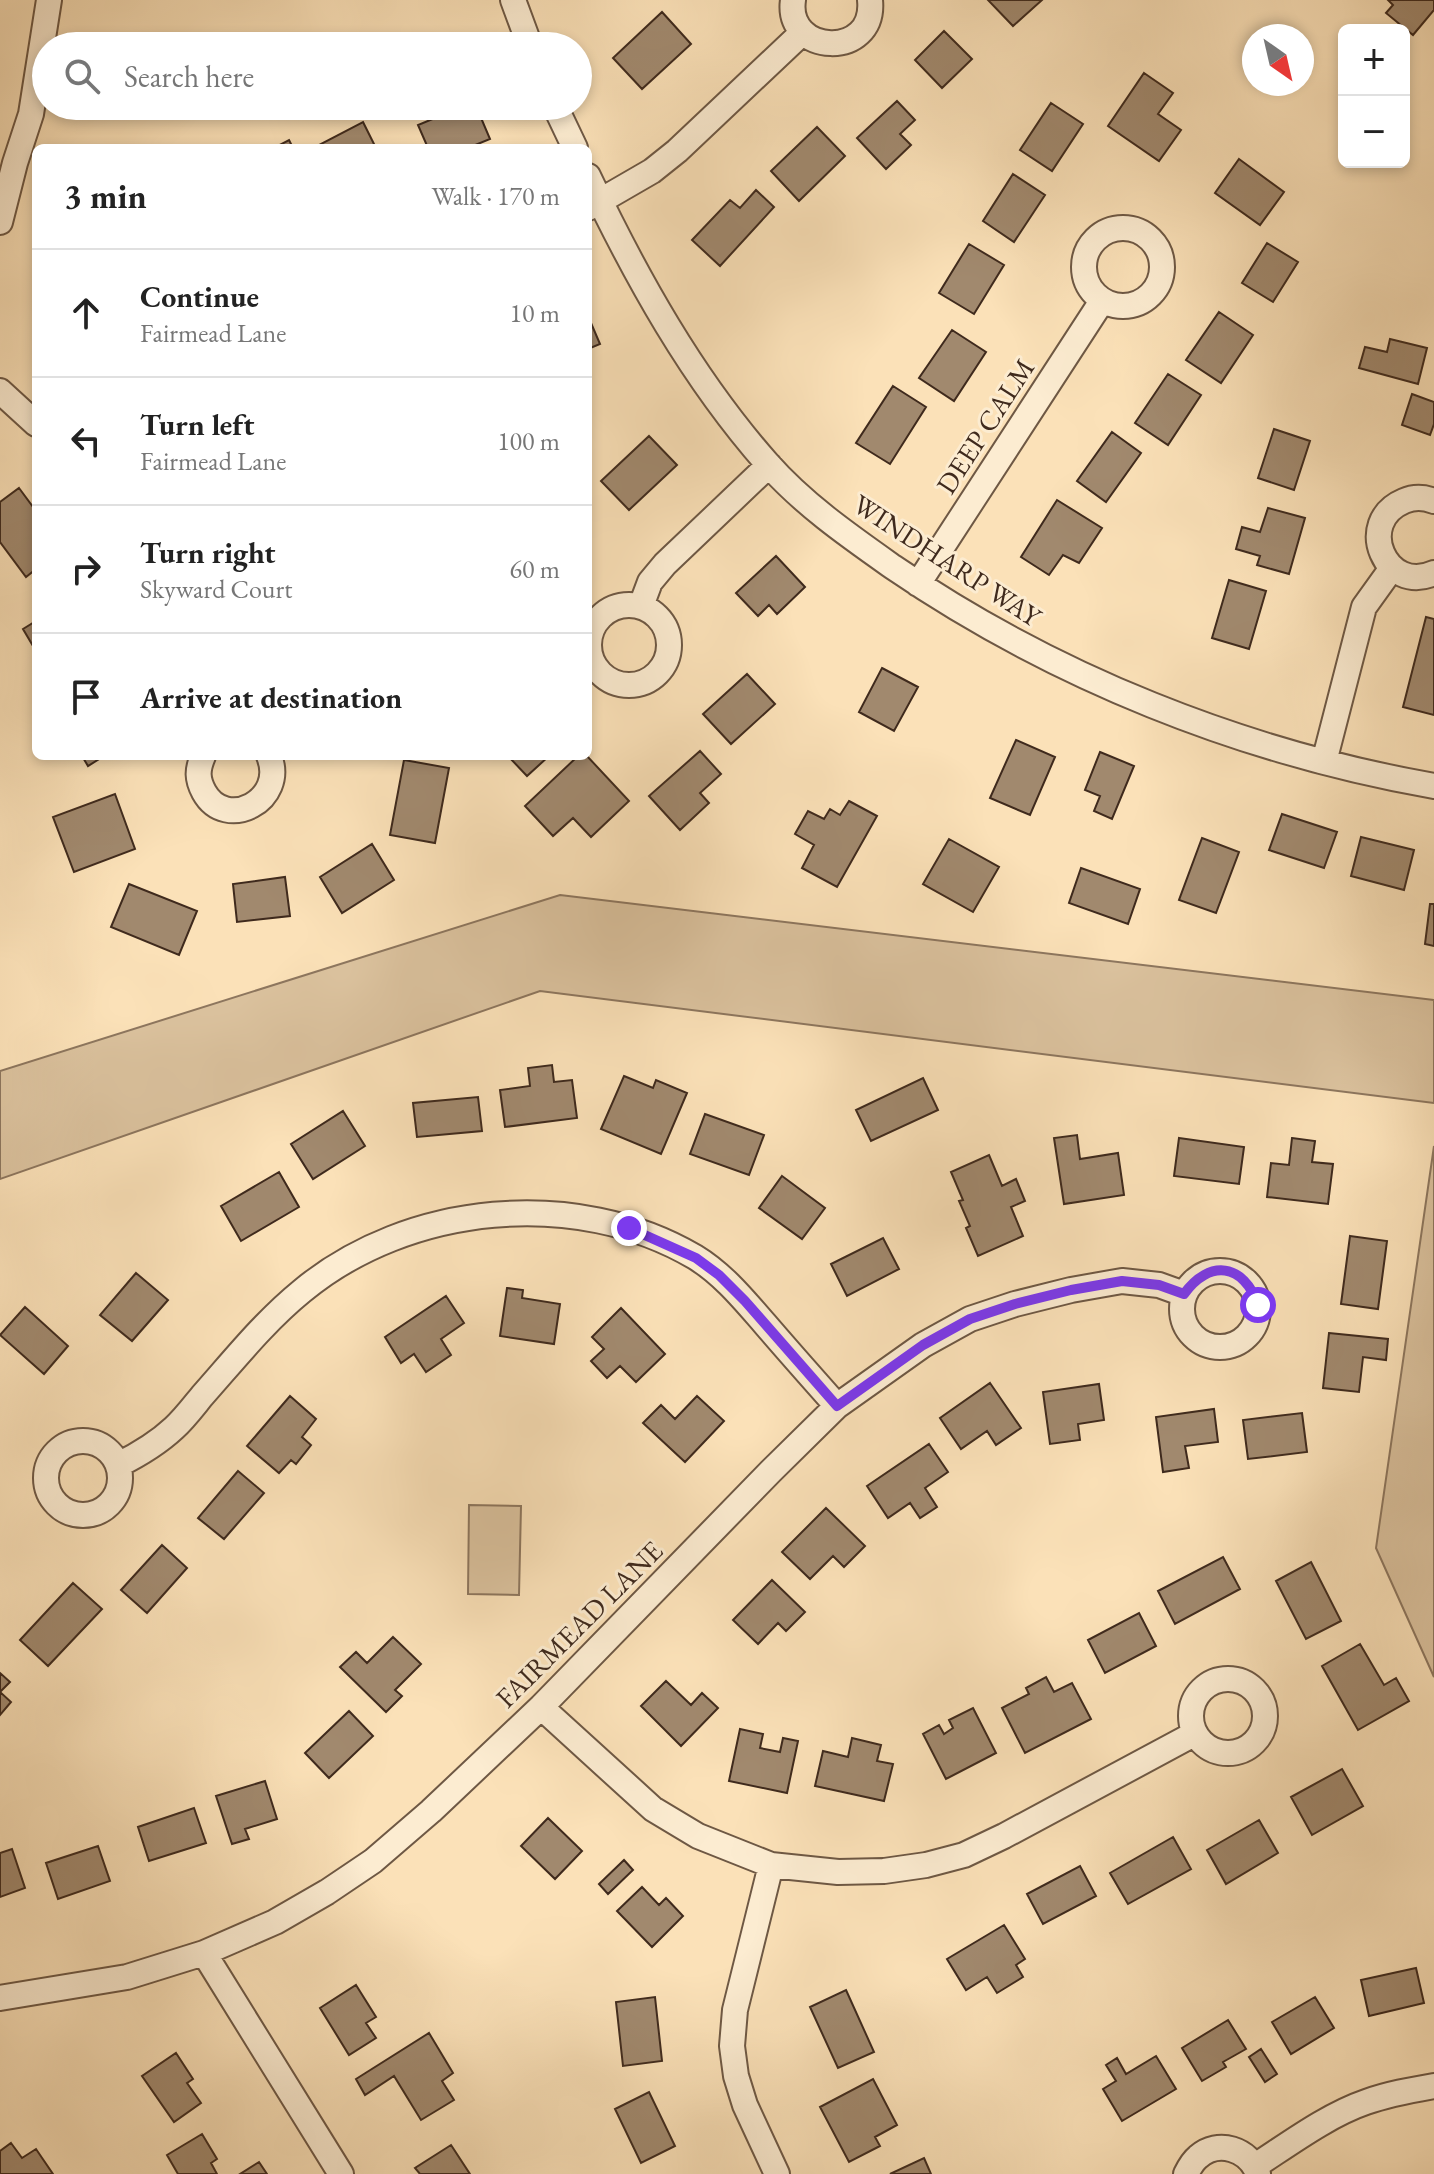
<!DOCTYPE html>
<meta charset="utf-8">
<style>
body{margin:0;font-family:"EB Garamond",serif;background:#f6f6f6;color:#222}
.controls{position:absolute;right:24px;top:24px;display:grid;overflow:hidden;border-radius:12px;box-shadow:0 4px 12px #0003}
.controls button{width:72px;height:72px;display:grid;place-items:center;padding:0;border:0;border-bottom:2px solid #e0e0e0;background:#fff;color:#222;font:40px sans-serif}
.compass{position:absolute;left:1242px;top:24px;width:72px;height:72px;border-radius:50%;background:#fff;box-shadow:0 4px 12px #0003;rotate:146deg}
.stop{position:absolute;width:24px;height:24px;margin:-18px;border:6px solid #7c3aed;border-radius:50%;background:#fff}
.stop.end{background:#7c3aed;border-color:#fff;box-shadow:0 2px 8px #0008}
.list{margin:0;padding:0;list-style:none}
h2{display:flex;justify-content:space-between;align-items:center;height:104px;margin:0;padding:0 32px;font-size:34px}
h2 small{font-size:26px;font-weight:400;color:#767676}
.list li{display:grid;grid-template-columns:52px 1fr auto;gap:24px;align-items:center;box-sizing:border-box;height:128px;padding:0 32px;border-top:2px solid #e0e0e0}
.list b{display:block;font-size:30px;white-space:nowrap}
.list p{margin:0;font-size:26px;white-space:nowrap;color:#767676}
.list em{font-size:26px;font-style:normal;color:#767676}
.icon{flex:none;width:44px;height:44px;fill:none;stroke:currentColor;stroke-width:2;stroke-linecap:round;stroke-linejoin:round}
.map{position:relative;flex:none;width:1434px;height:2174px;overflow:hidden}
.search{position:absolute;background:#fff;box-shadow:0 4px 12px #0003;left:32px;top:32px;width:560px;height:88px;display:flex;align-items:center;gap:20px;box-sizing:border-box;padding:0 28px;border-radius:44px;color:#767676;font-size:30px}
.panel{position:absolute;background:#fff;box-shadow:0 4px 12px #0003;left:32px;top:144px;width:560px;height:616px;border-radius:12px}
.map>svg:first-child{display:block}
</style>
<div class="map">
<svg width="1434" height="2174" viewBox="0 0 1434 2174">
<rect width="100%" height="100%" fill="#fbe1b8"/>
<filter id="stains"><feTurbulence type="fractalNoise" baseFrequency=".0025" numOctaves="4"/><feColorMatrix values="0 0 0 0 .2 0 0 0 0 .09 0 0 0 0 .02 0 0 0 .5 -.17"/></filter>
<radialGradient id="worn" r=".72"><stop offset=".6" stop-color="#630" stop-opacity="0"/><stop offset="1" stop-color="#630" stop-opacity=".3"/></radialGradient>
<path fill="#dbc29e" stroke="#8d765e" stroke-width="2" d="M560 895 1434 1000V1103L540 991 0 1179V1071Z
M1434 1146V1677L1376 1548Z
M469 1505 521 1506 519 1595 468 1594Z"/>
<path fill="#a1896e" stroke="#3f2a1d" stroke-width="2" d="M988 0H1042L1013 26Z
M1388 0H1434V10L1413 35 1386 13 1393 5Z
M662 12 691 44 642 89 613 58Z
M944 31 972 59 942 88 915 60Z
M1144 73 1173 93 1158 114 1181 130 1159 161 1108 126Z
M897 101 915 120 900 134 911 145 886 169 857 138Z
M1051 103 1083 124 1052 171 1020 150Z
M464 106H476L490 139 468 148H428L418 125Z
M363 122 376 148H315V147Z
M817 127 845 156 799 201 771 171Z
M289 140 293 148H274Z
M1239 159 1284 192 1260 225 1215 193Z
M1013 174 1045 195 1014 242 983 221Z
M756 190 774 207 720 266 692 240 730 200 740 208Z
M1267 243 1298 262 1273 302 1242 283Z
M969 244 1004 265 974 314 939 293Z
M1219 312 1253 335 1221 383 1186 360Z
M588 316 600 344 588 349Z
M952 330 986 352 954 401 919 378Z
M1390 339 1427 348 1418 384 1359 368 1365 347 1387 352Z
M1168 374 1201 395 1168 445 1135 423Z
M893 386 926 407 890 464 856 443Z
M1412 394 1434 402V424L1430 435 1402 425Z
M1274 429 1310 441 1294 490 1258 478Z
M1112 432 1141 453 1106 502 1077 481Z
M649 436 677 465 629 510 601 481Z
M19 488 36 511V569L26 577 0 542V502Z
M1057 500 1102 528 1079 563 1063 555 1049 575 1021 557Z
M1268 508 1305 518 1289 574 1257 565 1260 556 1236 549 1242 527 1260 532Z
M776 556 805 587 777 614 769 605 758 616 736 593Z
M1229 580 1266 591 1249 649 1212 638Z
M1426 617 1434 619V715L1403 707Z
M36 621V651L23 629Z
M882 668 918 687 894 731 859 712Z
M747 674 775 704 731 744 703 714Z
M1016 740 1055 757 1030 815 990 798Z
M700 751 721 774 700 793 709 803 680 830 649 796Z
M1100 752 1134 766 1112 819 1094 811 1100 796 1085 790Z
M82 756H104L88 766Z
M508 756H549L527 776Z
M578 756H587L629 801 591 837 573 818 553 836 525 806Z
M404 760 449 768 435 843 390 835Z
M115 794 135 849 74 872 53 817Z
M849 801 877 816 837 887 802 868 814 845 795 834 808 811 824 819 830 809 840 815Z
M1282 814 1337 832 1324 868 1269 850Z
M1361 837 1414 850 1404 890 1351 876Z
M1202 838 1239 852 1216 913 1179 900Z
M949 839 999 867 973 912 923 884Z
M372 844 394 880 342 913 320 877Z
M1081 868 1140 889 1128 924 1069 903Z
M285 877 290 916 237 922 233 884Z
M129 884 197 911 179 955 111 927Z
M1430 904H1434V946L1425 944Z
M552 1065 554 1082 572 1080 577 1118 505 1127 500 1090 530 1086 528 1068Z
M624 1076 653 1088 656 1080 687 1093 661 1154 601 1129Z
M923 1078 938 1110 871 1141 856 1110Z
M478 1097 482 1131 417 1137 413 1103Z
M343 1111 365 1146 313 1179 291 1144Z
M705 1114 764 1135 749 1175 690 1154Z
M1077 1135 1080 1159 1118 1153 1124 1195 1064 1204 1054 1138Z
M1179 1138 1244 1147 1239 1184 1174 1176Z
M1292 1138 1315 1141 1312 1162 1333 1164 1328 1204 1267 1197 1271 1163 1289 1165Z
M989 1155 1002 1186 1016 1179 1025 1201 1011 1207 1023 1236 978 1256 966 1228 970 1226 959 1201 963 1200 951 1172Z
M279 1172 299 1207 241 1241 221 1206Z
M782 1176 825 1208 802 1239 759 1208Z
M1350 1236 1387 1241 1378 1309 1341 1304Z
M883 1238 899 1269 847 1296 831 1264Z
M136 1273 168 1300 132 1341 100 1315Z
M507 1288 523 1290 522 1298 560 1304 554 1344 500 1336Z
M446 1296 464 1323 441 1339 451 1355 426 1372 414 1354 401 1363 385 1337Z
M25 1307 68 1346 44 1374 0 1335Z
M621 1308 665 1354 636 1382 620 1366 607 1378 591 1361 604 1349 592 1337Z
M1329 1333 1388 1339 1386 1360 1363 1357 1359 1392 1323 1388Z
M990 1383 1021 1428 996 1445 987 1431 961 1449 940 1418Z
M1099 1384 1104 1420 1078 1424 1080 1440 1050 1444 1043 1392Z
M290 1396 316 1419 302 1437 311 1445 296 1464 291 1460 279 1473 247 1446Z
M697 1396 724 1421 685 1462 643 1423 661 1405 675 1419Z
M1214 1409 1218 1442 1185 1446 1189 1468 1163 1472 1156 1417Z
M1302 1413 1307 1452 1248 1459 1243 1420Z
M929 1444 948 1472 925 1488 937 1507 920 1518 910 1503 888 1518 867 1486Z
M238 1471 264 1493 224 1539 198 1518Z
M826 1508 865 1546 844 1567 833 1556 810 1579 782 1552Z
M162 1545 187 1568 147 1613 121 1590Z
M1223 1557 1240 1589 1175 1624 1158 1591Z
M1311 1562 1341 1621 1306 1639 1276 1581Z
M772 1580 805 1612 786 1631 778 1623 758 1644 733 1620Z
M73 1583 102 1609 48 1666 20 1640Z
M1139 1613 1156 1646 1105 1673 1088 1640Z
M393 1637 421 1664 395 1690 402 1696 386 1712 340 1667 356 1652 367 1663Z
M1360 1644 1384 1685 1396 1678 1409 1701 1358 1730 1322 1666Z
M0 1673 10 1682 0 1692 11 1702 0 1715Z
M1046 1677 1054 1692 1072 1683 1091 1719 1025 1753 1002 1708 1029 1694 1026 1688Z
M666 1681 691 1705 702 1693 718 1708 681 1746 641 1706Z
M973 1708 996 1753 946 1779 923 1734 939 1725 944 1734 953 1728 949 1720Z
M349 1711 373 1736 329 1778 305 1753Z
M740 1729 763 1734 760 1748 780 1752 783 1738 798 1741 787 1793 729 1781Z
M852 1738 881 1745 877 1761 893 1764 884 1801 815 1786 823 1751 848 1757Z
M1342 1769 1363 1806 1312 1835 1291 1797Z
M265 1781 277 1819 245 1829 249 1839 232 1844 216 1796Z
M194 1808 206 1843 149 1861 138 1827Z
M548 1818 582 1851 555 1879 521 1846Z
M1259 1820 1278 1853 1226 1884 1207 1850Z
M1173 1837 1191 1869 1128 1904 1110 1873Z
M98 1846 110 1881 58 1899 46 1863Z
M12 1849 25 1888 0 1897V1853Z
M624 1860 633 1870 608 1894 599 1884Z
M1080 1866 1096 1896 1043 1924 1027 1894Z
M642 1887 659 1905 666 1898 683 1916 652 1947 617 1911Z
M1004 1925 1025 1959 1016 1965 1023 1977 997 1993 987 1977 966 1990 947 1959Z
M1416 1968 1424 2003 1369 2016 1361 1980Z
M356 1985 376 2017 366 2023 376 2038 349 2055 320 2008Z
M846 1990 874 2052 838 2068 810 2007Z
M655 1997 662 2061 623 2066 616 2002Z
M1315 1997 1334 2028 1291 2054 1272 2022Z
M1228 2020 1246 2049 1223 2062 1226 2067 1202 2081 1182 2048Z
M429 2033 453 2073 442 2081 454 2100 421 2120 394 2076 365 2095 356 2079Z
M1261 2049 1277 2074 1265 2082 1249 2057Z
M176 2053 193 2079 187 2083 201 2103 174 2122 142 2076Z
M1156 2056 1176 2089 1122 2121 1103 2089 1116 2081 1106 2065 1117 2058 1126 2074Z
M873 2079 897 2125 875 2137 880 2146 849 2162 820 2107Z
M649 2092 675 2146 641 2163 615 2109Z
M202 2134 217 2159 211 2163 217 2174H178L167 2155Z
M11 2143 22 2158 36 2149 53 2174H0V2151Z
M451 2145 470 2174H420L415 2168Z
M924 2158 931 2174H890Z
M259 2162 267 2174H240Z"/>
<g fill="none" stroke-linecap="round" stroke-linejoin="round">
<defs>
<path id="minor" d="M513 0 530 46
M793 0C785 55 876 60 870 0
M555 106 575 148
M588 176C636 277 692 378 767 463 803 504 849 536 893 567 1054 677 1242 752 1434 786
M588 208 652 171 677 151 803 32
M0 222 15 163 31 114 49 0
M1084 267a39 39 0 1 1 78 0a39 39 0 1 1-78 0Z
M0 391 36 424
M1434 501C1424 497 1413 497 1404 501 1354 522 1386 595 1434 573
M918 584 1102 301
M589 645a40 40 0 1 1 80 0a40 40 0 1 1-80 0Z
M641 606 650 582 665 564 769 465
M203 756C197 770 197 779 204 792 226 832 287 800 269 756
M1324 762 1364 607 1392 568
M1182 1309a38 38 0 1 1 76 0a38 38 0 1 1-76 0Z
M46 1478a37 37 0 1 1 74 0a37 37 0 1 1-74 0Z
M118 1465C138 1455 158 1443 174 1428 184 1419 193 1407 202 1396 234 1360 264 1322 302 1291 408 1203 576 1187 695 1257 723 1274 744 1300 765 1324 789 1352 813 1379 837 1406
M1191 1716a37 37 0 1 1 74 0a37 37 0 1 1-74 0Z
M541 1707 653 1809 698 1836 771 1865 838 1872 884 1871 926 1865 964 1855 1004 1836 1194 1734
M771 1865 735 2010 732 2046 736 2076 745 2105 777 2174
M204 1953 341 2174
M0 1998 127 1977 204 1953 275 1922 327 1892 373 1861 431 1811 541 1707 771 1471 837 1406 923 1345 970 1319 1015 1304 1071 1290 1122 1281 1159 1285 1184 1294
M1255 2166C1289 2144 1328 2115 1366 2102 1388 2094 1411 2090 1434 2086
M1186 2174C1189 2168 1193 2161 1198 2157 1218 2139 1249 2149 1258 2174"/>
</defs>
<use href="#minor" stroke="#6e5844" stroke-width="28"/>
<use href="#minor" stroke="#fcecd1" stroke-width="24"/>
</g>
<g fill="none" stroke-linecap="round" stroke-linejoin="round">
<path stroke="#7c3aed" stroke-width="10" d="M629 1228 696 1258 719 1275 745 1301 837 1406 923 1345 970 1319 1015 1304 1071 1290 1122 1281 1159 1285 1184 1294C1209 1259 1244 1263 1258 1305"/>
</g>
<g text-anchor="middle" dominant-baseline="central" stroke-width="6" stroke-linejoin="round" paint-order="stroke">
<g font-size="28" fill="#3f2a1d" stroke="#fcecd1">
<text transform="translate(985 426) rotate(-57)">DEEP CALM</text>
<text transform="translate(947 560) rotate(33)">WINDHARP WAY</text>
<text transform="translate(579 1624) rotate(-45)">FAIRMEAD LANE</text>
</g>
</g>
<rect width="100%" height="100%" filter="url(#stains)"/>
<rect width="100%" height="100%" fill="url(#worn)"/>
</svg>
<div class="controls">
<button>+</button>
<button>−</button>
</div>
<svg class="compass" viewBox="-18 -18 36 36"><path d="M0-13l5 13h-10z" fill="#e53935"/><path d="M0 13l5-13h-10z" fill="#767676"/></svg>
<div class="stop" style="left:1258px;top:1305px"></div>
<div class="stop end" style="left:629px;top:1228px"></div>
<div class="search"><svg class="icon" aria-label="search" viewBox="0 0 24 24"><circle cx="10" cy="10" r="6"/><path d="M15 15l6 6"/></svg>Search here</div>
<section class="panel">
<h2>3 min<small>Walk · 170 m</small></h2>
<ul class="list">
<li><svg class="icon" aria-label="ahead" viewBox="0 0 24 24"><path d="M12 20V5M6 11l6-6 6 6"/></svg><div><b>Continue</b><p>Fairmead Lane</p></div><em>10 m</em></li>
<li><svg class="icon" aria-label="left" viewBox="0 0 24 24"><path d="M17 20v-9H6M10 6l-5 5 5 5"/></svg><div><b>Turn left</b><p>Fairmead Lane</p></div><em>100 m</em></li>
<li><svg class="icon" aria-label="right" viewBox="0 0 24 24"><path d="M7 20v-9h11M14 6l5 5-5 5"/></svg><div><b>Turn right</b><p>Skyward Court</p></div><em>60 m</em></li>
<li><svg class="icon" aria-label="arrive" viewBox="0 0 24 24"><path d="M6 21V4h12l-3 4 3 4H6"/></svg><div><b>Arrive at destination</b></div></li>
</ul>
</section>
</div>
